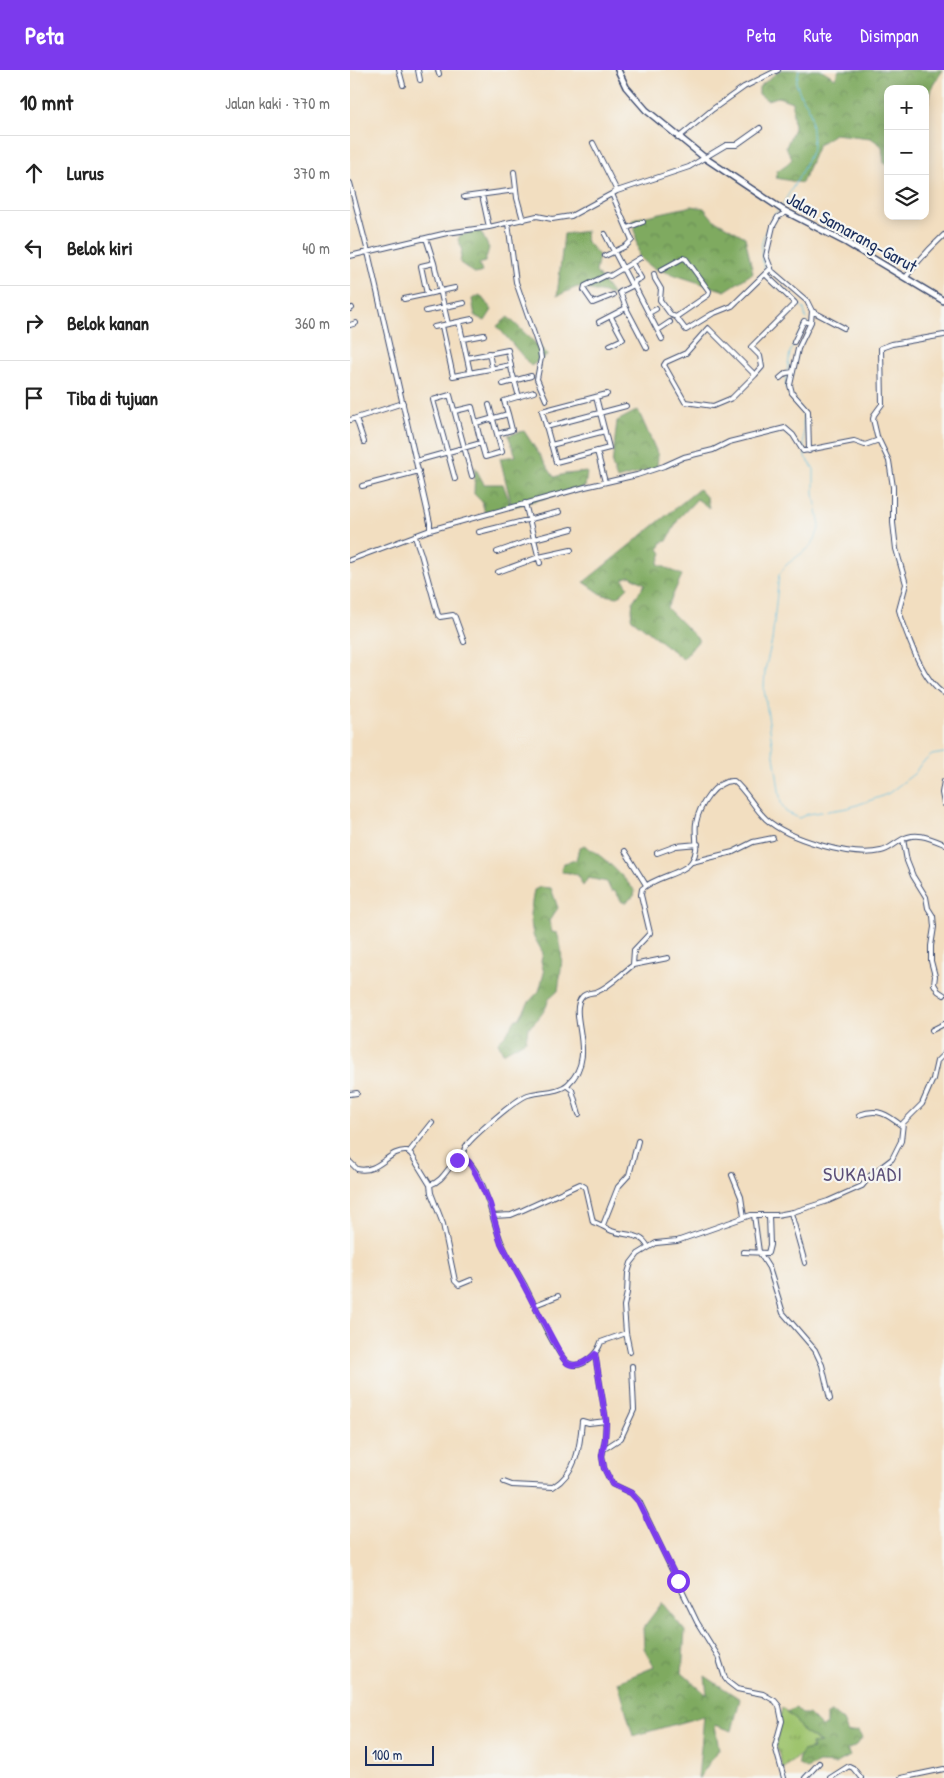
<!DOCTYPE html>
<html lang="id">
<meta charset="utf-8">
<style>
body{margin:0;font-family:"Patrick Hand",sans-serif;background:#f2f2f2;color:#222}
.controls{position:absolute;right:15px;top:15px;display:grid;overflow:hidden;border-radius:10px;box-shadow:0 2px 12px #0003}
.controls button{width:45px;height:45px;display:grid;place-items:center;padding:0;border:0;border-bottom:1px solid #e0e0e0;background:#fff;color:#222;font:25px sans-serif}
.scale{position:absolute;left:15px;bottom:12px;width:69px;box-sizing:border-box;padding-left:5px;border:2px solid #1b2f5e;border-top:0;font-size:14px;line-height:18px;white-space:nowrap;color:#1b2f5e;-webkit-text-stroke:4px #f6f6f2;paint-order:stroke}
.stop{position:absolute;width:15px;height:15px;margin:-11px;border:4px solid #7c3aed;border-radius:50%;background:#fff}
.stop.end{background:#7c3aed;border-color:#fff;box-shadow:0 1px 5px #0008}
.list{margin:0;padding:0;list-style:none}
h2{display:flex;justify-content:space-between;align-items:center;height:65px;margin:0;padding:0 20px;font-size:21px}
h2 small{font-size:16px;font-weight:400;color:#767676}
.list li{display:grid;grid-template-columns:32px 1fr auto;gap:15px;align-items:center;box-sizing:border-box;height:75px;padding:0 20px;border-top:1px solid #e0e0e0}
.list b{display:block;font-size:19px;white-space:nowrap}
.list em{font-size:16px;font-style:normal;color:#767676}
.icon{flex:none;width:28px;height:28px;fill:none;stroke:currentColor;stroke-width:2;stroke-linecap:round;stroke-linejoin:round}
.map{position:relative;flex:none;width:594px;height:1708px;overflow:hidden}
header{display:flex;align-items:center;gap:30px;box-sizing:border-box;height:70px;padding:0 25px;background:#7c3aed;color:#fff}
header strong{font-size:24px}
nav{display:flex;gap:28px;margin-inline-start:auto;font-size:18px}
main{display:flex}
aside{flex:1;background:#fff}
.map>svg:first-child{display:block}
</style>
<header>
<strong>Peta</strong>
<nav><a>Peta</a><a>Rute</a><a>Disimpan</a></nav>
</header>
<main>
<aside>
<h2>10 mnt<small>Jalan kaki · 770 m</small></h2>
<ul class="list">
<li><svg class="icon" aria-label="ahead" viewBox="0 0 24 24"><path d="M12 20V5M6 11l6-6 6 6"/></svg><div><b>Lurus</b></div><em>370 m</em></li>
<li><svg class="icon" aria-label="left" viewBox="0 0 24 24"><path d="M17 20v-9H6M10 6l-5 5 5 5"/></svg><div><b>Belok kiri</b></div><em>40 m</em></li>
<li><svg class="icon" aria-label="right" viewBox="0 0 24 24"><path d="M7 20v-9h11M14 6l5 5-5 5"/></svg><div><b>Belok kanan</b></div><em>360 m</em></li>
<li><svg class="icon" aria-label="arrive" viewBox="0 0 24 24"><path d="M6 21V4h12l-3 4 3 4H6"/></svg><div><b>Tiba di tujuan</b></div></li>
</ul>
</aside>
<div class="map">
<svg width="594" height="1708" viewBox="0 0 594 1708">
<defs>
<pattern id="grass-tufts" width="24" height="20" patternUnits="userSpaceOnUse" patternTransform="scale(1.25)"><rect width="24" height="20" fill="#9fc46e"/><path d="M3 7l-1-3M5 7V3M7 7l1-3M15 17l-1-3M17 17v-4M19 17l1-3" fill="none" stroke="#81a05e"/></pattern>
<pattern id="forest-crowns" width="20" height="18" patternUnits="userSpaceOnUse" patternTransform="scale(1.25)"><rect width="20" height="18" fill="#7faa61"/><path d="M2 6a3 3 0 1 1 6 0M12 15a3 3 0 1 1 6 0" fill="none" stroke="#678b53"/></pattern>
</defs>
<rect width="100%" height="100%" fill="#f6f6f2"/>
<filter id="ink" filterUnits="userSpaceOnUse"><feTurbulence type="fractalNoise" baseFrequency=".02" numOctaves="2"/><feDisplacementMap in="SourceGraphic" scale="10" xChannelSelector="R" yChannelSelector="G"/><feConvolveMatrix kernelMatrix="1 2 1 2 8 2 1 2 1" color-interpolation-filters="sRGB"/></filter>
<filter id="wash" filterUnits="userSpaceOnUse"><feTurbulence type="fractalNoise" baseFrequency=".0096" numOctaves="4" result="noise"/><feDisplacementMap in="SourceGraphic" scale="20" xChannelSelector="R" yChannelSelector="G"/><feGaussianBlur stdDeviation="1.12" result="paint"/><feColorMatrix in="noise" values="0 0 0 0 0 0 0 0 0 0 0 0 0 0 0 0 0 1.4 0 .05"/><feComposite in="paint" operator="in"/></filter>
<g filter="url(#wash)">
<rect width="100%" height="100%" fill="#f2dec0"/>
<path fill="url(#grass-tufts)" stroke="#5d7a66" d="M432 1637 439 1645 443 1646 453 1662 470 1673 461 1674 462 1678C450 1682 443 1692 433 1699L426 1674Z"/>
<path fill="url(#forest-crowns)" stroke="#4d6c60" d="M430 0H472L485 8 489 0H593L583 15 575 44V19H538V95L534 93 532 76 521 68 484 64 468 75 452 113 426 108 427 101 437 94 442 89 436 77 444 58 442 32 428 27 417 30 409 24V17Z
M342 136 354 138 363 149 395 167 403 203 375 221 303 198 289 187 283 149Z
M122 161 131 162 139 178 135 192 129 194 132 202 126 204 110 193 112 178 108 170 110 165 116 164Z
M237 161 235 170 249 185 246 202 263 225 227 217 207 226 214 164Z
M130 225 142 240 135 251 125 246 122 229Z
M158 247 198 285 181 296 147 256Z
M288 340 308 385 307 398 267 409 262 395 267 351Z
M174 361 204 407 215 404 237 402 235 417 162 437 150 388 166 386 158 365Z
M125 397 134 414H153L161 436 135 443 132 432 124 424Z
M349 419 357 428 359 438 347 429 329 448 317 471 312 472 309 479 312 483 308 494 332 505 317 538 349 570 333 589 281 548 283 531 295 514 280 506 273 509 278 517 268 527 253 525 234 512Z
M234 775C257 789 268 801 285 821L284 826 276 832H272L265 821H261L257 812 238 808 233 816 227 804 212 802 211 799 214 793 226 790 229 778Z
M190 817 201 818 208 838 199 851 202 862 207 863C215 883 211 900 208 921L198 930C198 939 185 953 178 958L176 970 153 983 148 972 156 964 166 949H169L178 933 189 921 194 903 191 891 193 883 183 865 181 853 180 844 184 820Z
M312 1533 335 1561 332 1603 357 1625 355 1606 390 1629 382 1661 365 1655 369 1679 349 1708H348L354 1646 283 1666 268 1612 304 1597 294 1578 293 1558Z
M446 1638 452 1644H459L472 1657 476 1656V1646L482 1642 493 1651 498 1663 508 1661 512 1668 507 1675 497 1680 500 1686 485 1694 469 1693 457 1699 449 1695 448 1690 452 1681 463 1679 461 1674 471 1673 453 1662 444 1648 436 1642Z"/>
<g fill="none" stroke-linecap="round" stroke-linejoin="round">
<path stroke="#5ebddd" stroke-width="1" d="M431 137 449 107 463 78 461 46 458 36 451 26 446 13 449 0
M416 200C405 178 415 159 428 140
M432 218 454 239 456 249
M437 302 440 282 456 253
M436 306V319L453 343 454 379
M455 383V387L464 399V424L470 456 465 469 460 477 436 495 429 505 422 571 415 600 414 619 431 733 436 742 449 748 458 744 498 738 530 727 539 723 565 703 570 695 582 685 594 683"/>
</g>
</g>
<g filter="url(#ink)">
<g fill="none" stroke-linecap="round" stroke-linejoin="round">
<defs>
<path id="street" d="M49 0 53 15
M68 0 70 10
M88 0 89 4
M328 68 363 39 394 17 428 0
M243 73 267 121
M164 102 167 128 173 150
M0 113 18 182 80 453V460L0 490
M132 125 139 157
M114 127 166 120
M437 142 428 147 423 156 416 186 422 201 457 231 462 241 461 252 448 279 440 315 442 323 458 341 459 381
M158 153 166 212 190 281 191 288 187 309 196 330
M277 158 293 152
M255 164 282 216 270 222 276 238 297 278
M76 168 84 193 98 254
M0 186 97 163 139 157 187 146 202 149 221 146 267 121 339 97 376 75H386L410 58
M255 186 276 176 282 170 262 124
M282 193 291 208 285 211 284 215
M311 200 333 188 336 189 359 221 358 225 326 247
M304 204 305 209 311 219 310 230 321 245 326 247 336 260 362 244 382 236 421 198
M556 207C567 192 580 178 594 165
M284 215 312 269
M77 224 71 196 84 193
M263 225 243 233 234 220 235 216 257 205 260 206 290 188
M54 229 105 218
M0 239 2 238
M76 241 114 233
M462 241 494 258
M299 243 306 239
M109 252 120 302
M249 252 276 238
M0 255 6 253
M92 256 103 306 161 295
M84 257 122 249
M308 260 320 252
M594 265 542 274 531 278 532 334 524 345 523 349 527 366 539 391 543 417V453L546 479 556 514 549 540 551 547C559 570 573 611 594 624
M113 269 134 265
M444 272 454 251 460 253
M260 275 273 269 261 247
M139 283 142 298
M117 288 158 280 162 302
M163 305 169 327
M405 305 382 328 363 336 335 332 314 295 316 292 336 283 358 258 405 305 412 297 410 286 401 277 445 233 415 204
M430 308 436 303 443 302
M153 314 181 306
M246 327 259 378 206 392 192 341 257 324
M105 341 122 337 126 353
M158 344 154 331 184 322
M6 348 14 372
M0 350 53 333
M196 357 276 336
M131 373 135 387 152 382 139 335
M201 375 255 361
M247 381 255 412
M66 391 131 373 126 353 158 344 162 360 147 364
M105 409 83 330 100 325 122 406
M12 416 69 401
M175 433 190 493
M80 460 235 417 287 405 314 396 334 387 363 380 379 372 435 358 443 365 453 381 504 371 515 375 529 370
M129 462 209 442
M65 467 71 484 88 545 90 547 103 545 105 547 114 572
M147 482 184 469 222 459
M148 502 189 487 221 480
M594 711 592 723 594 734
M553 769 557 791 563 806 576 827 578 838 583 846 584 857 581 876V891L585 906 584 914 588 921 594 925
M275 781 296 815
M307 783 326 776 348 774
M342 792 383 782 403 772 423 768
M283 895 318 888
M582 960 594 954
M217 1016 222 1020 229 1044
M0 1024 7 1023
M509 1045C528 1038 537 1044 552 1056
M59 1082 82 1053
M112 1087C113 1084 114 1079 116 1076 123 1066 166 1029 178 1025 190 1021 208 1023 218 1014 249 986 217 944 232 927 235 923 241 923 246 922 260 917 271 904 283 895L284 880 300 863 291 825 292 819C305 806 334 804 342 791 350 778 344 766 346 753 349 737 365 709 384 711 397 722 404 738 416 749 438 769 501 788 531 781 538 780 544 774 551 770 565 761 580 768 594 774
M0 1092 7 1099C30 1104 38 1079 57 1081L61 1084 80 1115C96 1110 98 1093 112 1087 134 1099 141 1147 150 1169 156 1185 166 1200 175 1216 185 1236 194 1257 206 1277 209 1282 214 1292 220 1294 234 1299 248 1282 251 1272L276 1263 274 1236 277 1223 278 1203 281 1193 288 1184 306 1173 327 1171 401 1145H427L443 1142 478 1131 512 1116 521 1105 542 1089 551 1071 553 1053 572 1034 583 1009 587 991 594 984
M382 1105 391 1127 394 1147
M80 1115 81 1123 93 1154 105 1211 109 1215 121 1210
M441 1143 455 1193
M404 1145 409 1182 419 1198 433 1243 465 1280 472 1295 480 1329
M143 1146 161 1145 173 1140 230 1114 235 1117 243 1152C250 1154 255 1158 262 1161 275 1166 291 1162 298 1177
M253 1155 268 1117 279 1105 288 1071
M393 1182 418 1183 420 1175 419 1145
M185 1235 208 1226
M276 1263 280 1282
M245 1284 256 1351 255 1369 252 1386 254 1398 262 1414 281 1423 289 1431 347 1552 368 1586 375 1608 378 1612 387 1619 413 1624 425 1631 429 1636 432 1651 425 1676 434 1708
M254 1379 271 1368 284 1340 282 1296
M154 1412 162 1415 203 1417C227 1402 230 1377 232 1351L239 1353 256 1351
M455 1708 469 1693
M480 1708 499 1696 503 1698 511 1708
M551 1708 594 1699"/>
<path id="secondary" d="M268 0 276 17 296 40 355 88 433 140 497 173 594 231"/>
</defs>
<use href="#street" stroke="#3b496d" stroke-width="6"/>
<use href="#secondary" stroke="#3b496d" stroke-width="8"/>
<use href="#street" stroke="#fff" stroke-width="4"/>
<use href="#secondary" stroke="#fff" stroke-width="5"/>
</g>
</g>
<g fill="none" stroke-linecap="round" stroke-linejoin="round" filter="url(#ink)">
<path stroke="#7c3aed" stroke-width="6" d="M107 1090 112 1087 119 1092 126 1104 140 1134 150 1171 211 1285C213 1288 216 1293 219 1294 228 1298 240 1289 245 1284L256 1351 255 1369 252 1386 254 1398 262 1414 281 1423 288 1431 328 1511"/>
</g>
<g text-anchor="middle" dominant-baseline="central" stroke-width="4.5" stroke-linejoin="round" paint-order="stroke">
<g font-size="18" fill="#1b2f5e" stroke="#f6f6f2">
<text transform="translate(502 162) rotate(29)">Jalan Samarang-Garut</text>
</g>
<g font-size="20" letter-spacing="1" fill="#5c5079" stroke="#f6f6f2">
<text x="513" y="1103">SUKAJADI</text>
</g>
</g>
</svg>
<div class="controls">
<button>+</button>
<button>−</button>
<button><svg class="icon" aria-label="layers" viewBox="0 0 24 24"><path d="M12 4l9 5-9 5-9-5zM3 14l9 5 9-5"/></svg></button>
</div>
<div class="scale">100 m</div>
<div class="stop" style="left:328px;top:1511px"></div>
<div class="stop end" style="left:107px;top:1090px"></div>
</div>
</main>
